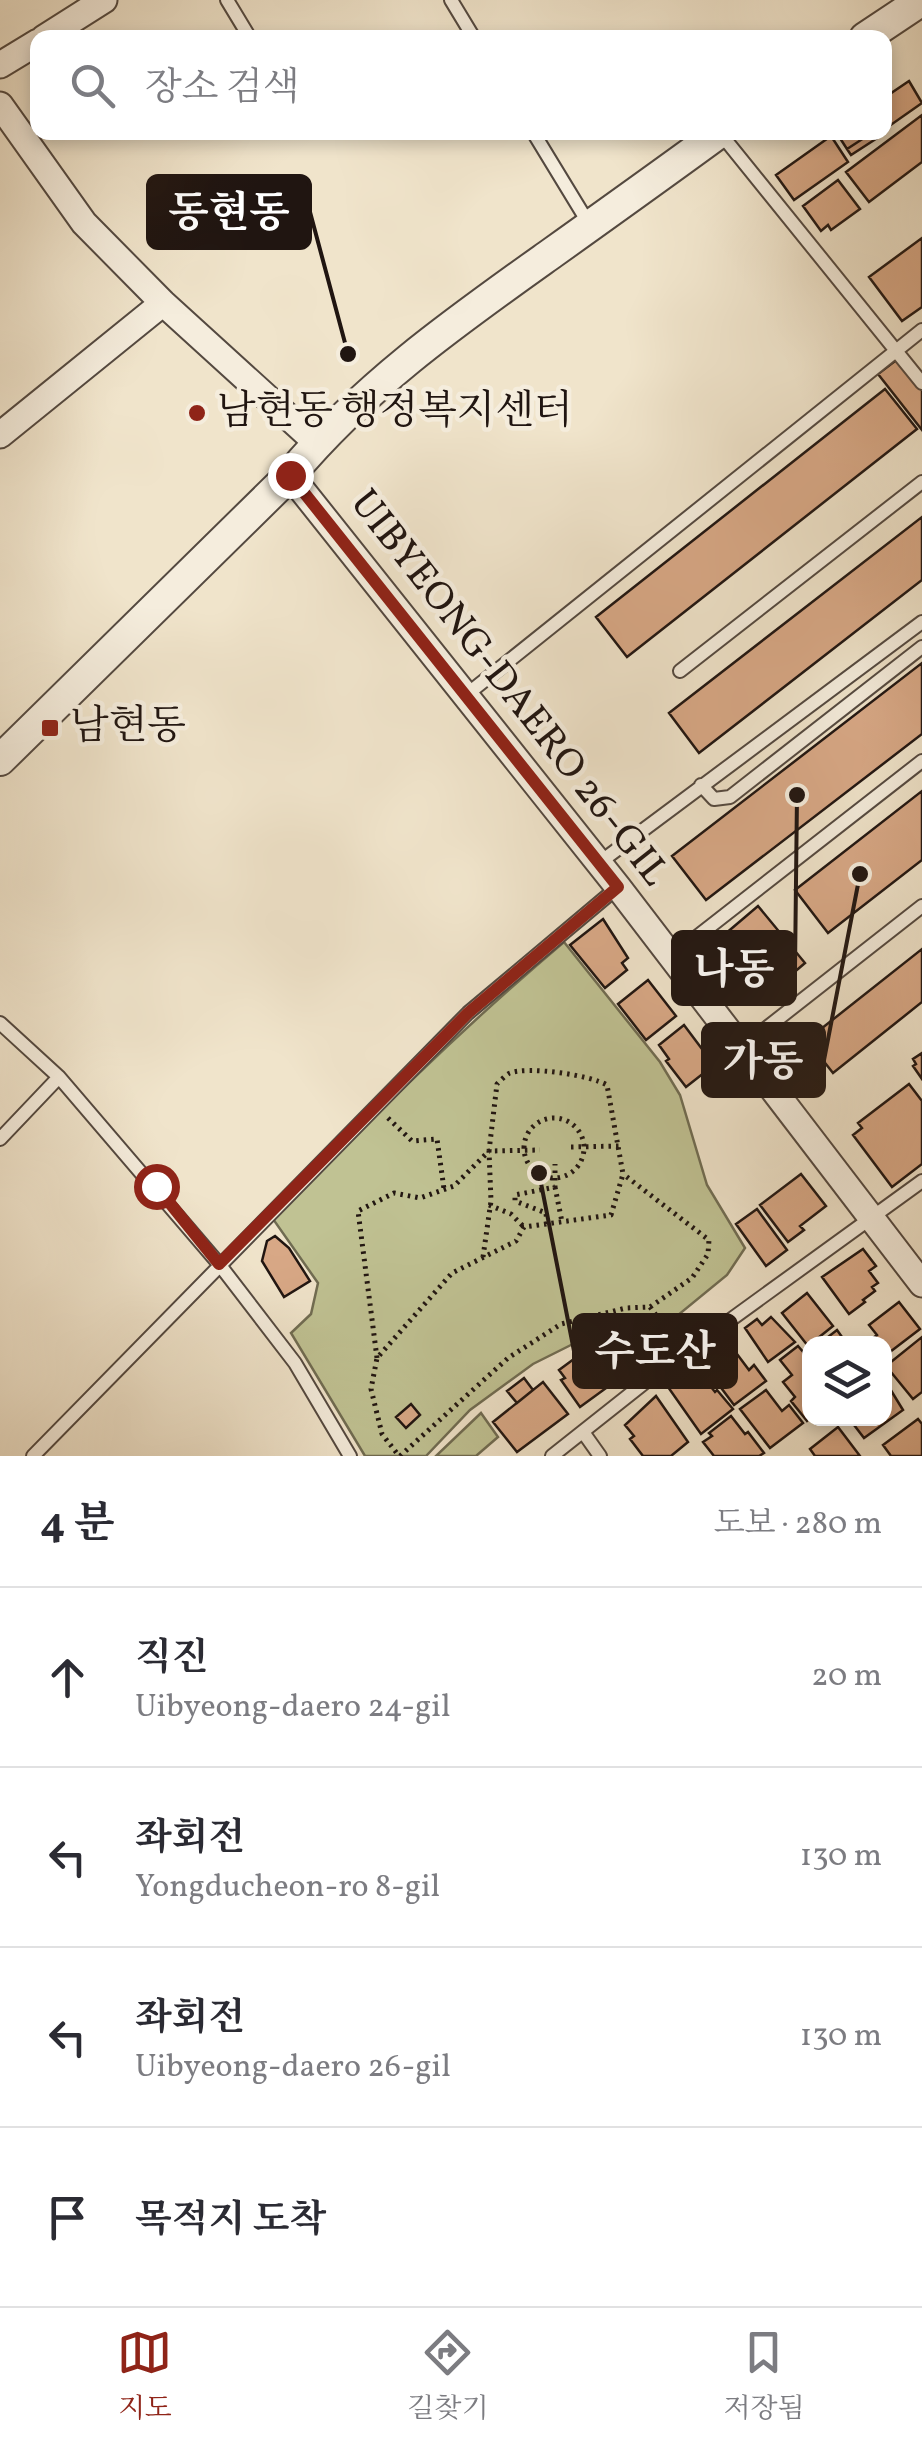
<!DOCTYPE html>
<html lang="ko">
<meta charset="utf-8">
<style>
body{margin:0;font-family:Vollkorn,"Noto Serif KR",serif;background:#f2f2f3;color:#2b2b33}
.controls{position:absolute;right:30px;bottom:30px;display:grid;overflow:hidden;border-radius:20px;box-shadow:0 5px 15px #0003}
.controls button{width:90px;height:90px;display:grid;place-items:center;padding:0;border:0;border-bottom:2px solid #e1e1e2;background:#fff;color:#2b2b33;font:50px sans-serif}
.stop{position:absolute;width:30px;height:30px;margin:-22px;border:8px solid #8f2418;border-radius:50%;background:#fff}
.stop.end{background:#8f2418;border-color:#fff;box-shadow:0 2px 10px #0008}
.list{margin:0;padding:0;list-style:none}
h2{display:flex;justify-content:space-between;align-items:center;height:130px;margin:0;padding:0 40px;font-size:42px}
h2 small{font-size:32px;font-weight:400;color:#7c7c81}
.list li{display:grid;grid-template-columns:65px 1fr auto;gap:30px;align-items:center;box-sizing:border-box;height:180px;padding:0 40px;border-top:2px solid #e1e1e2}
.list b{display:block;font-size:38px;white-space:nowrap}
.list p{margin:0;font-size:32px;white-space:nowrap;color:#7c7c81}
.list em{font-size:32px;font-style:normal;color:#7c7c81}
.icon{flex:none;width:55px;height:55px;fill:none;stroke:currentColor;stroke-width:2;stroke-linecap:round;stroke-linejoin:round}
.map{position:relative;flex:none;width:922px;height:1456px;overflow:hidden}
.search{position:absolute;background:#fff;box-shadow:0 5px 15px #0003;left:30px;right:30px;top:30px;height:110px;display:flex;align-items:center;gap:25px;box-sizing:border-box;padding:0 35px;border-radius:20px;color:#7c7c81;font-size:38px}
.sheet{height:850px;background:#fff}
nav{display:flex;justify-content:space-around;align-items:center;box-sizing:border-box;height:140px;border-top:2px solid #e1e1e2;background:#fff;font-size:28px;color:#7c7c81}
nav a{display:grid;justify-items:center;gap:5px}
nav .on{color:#8f2418}
.map>svg:first-child{display:block}
</style>
<div class="map">
<svg width="922" height="1456" viewBox="0 0 922 1456">
<rect width="100%" height="100%" fill="#f0e4cb"/>
<filter id="stains"><feTurbulence type="fractalNoise" baseFrequency=".002" numOctaves="4"/><feColorMatrix values="0 0 0 0 .2 0 0 0 0 .09 0 0 0 0 .02 0 0 0 .5 -.17"/></filter>
<radialGradient id="worn" r=".72"><stop offset=".6" stop-color="#630" stop-opacity="0"/><stop offset="1" stop-color="#630" stop-opacity=".3"/></radialGradient>
<path fill="#c0c293" stroke="#706c52" stroke-width="2.5" d="M564 942 660 1062 680 1095 707 1185 745 1248 727 1275 644 1343 595 1333 533 1364 470 1410 426 1456H365L291 1333 311 1314 318 1283 273 1219C367 1122 461 1029 564 942Z
M481 1413 498 1437 476 1456H436Z"/>
<path fill="#d8a886" stroke="#201511" stroke-width="2.5" d="M909 81 922 103 885 129 884 98Z
M922 115V162L869 202 846 172Z
M836 132H866L862 135 864 138 847 149Z
M866 132 882 135 851 155 847 149 864 138 862 135Z
M831 136 848 162 794 200 776 175Z
M838 180 860 209 831 230 828 225 821 231 803 206Z
M922 238V307L902 321 869 277Z
M899 358 922 387V430L878 374Z
M885 389 917 429 627 657 596 617Z
M922 517V580L699 753 669 713Z
M922 663V734L706 900 672 856Z
M922 791V860L828 933 795 890Z
M758 906 805 963 758 1003 711 946Z
M603 919 628 958 622 963 627 970 605 988 570 945Z
M922 949V1002L833 1073 807 1040Z
M648 980 676 1016 646 1040 618 1004Z
M684 1025 714 1065 686 1087 666 1061 669 1059 659 1045Z
M922 1053V1079L913 1066 916 1064 913 1059Z
M909 1084 922 1101V1164L892 1187 853 1135 862 1128 858 1123Z
M801 1174 826 1206 800 1226 804 1230 788 1242 760 1205Z
M757 1209 787 1250 766 1266 736 1224Z
M275 1236 289 1248 310 1281 284 1297 262 1261 267 1241Z
M863 1249 876 1266 869 1271 878 1283 872 1287 875 1291 863 1300 865 1302 849 1314 822 1277Z
M807 1293 833 1326 808 1346 782 1313Z
M899 1302 920 1329 886 1355 884 1344H878L873 1338 877 1335 869 1325Z
M771 1317 795 1342 768 1362 745 1328 757 1319 762 1325Z
M837 1330 847 1344H819Z
M922 1337V1392L913 1399 886 1366Z
M601 1339 617 1361 609 1367 613 1372 608 1376 613 1383 580 1407 561 1380 565 1378 559 1370Z
M722 1346 730 1357 737 1354 749 1370 754 1365 766 1381 734 1405 701 1361Z
M798 1346 810 1360V1418L807 1421 791 1401 795 1397 783 1382 792 1375 780 1360Z
M689 1370 696 1379 703 1377 715 1392 717 1390 733 1409 701 1434 668 1387Z
M524 1378 533 1390 517 1403 507 1391Z
M884 1379 903 1410 864 1438 851 1421 884 1418Z
M543 1382 568 1414 517 1452 493 1422Z
M766 1390 782 1411 789 1405 803 1423 770 1448 740 1409Z
M656 1396 688 1442 671 1456H643L630 1439 634 1436 625 1425Z
M411 1404 420 1415 406 1428 396 1417Z
M731 1416 745 1434 748 1432 764 1453 759 1456H714L703 1442 712 1436 709 1433Z
M918 1419 922 1424V1456H891L883 1445Z
M838 1427 860 1456H815L810 1449Z"/>
<g fill="none" stroke-linecap="round" stroke-linejoin="round">
<defs>
<path id="service" d="M227 0 250 38
M451 0 474 38
M533 132 589 224
M720 133 922 383
M680 671 922 482
M465 696 922 330
M701 785 714 799 730 797 922 647
M599 863 922 622
M671 957 922 761
M0 1023 59 1077 219 1264 295 1363 350 1456
M741 1048 922 906
M0 1139 59 1077
M583 1432 600 1456
M33 1456 468 1013 618 887
M552 1456 653 1376 922 1181"/>
<path id="minor" d="M44 38 104 0
M0 65 38 42
M0 105 84 223 163 303 317 443
M0 435 163 303
M290 475 618 887 922 1284"/>
<path id="tertiary" d="M865 38 922 0
M0 760 290 475C365 385 458 320 552 253 608 213 664 173 720 132"/>
</defs>
<use href="#service" stroke="#544940" stroke-width="16"/>
<use href="#minor" stroke="#544940" stroke-width="29"/>
<use href="#tertiary" stroke="#544940" stroke-width="34"/>
<path stroke="#201511" stroke-width="5" stroke-dasharray="2.5 5" stroke-linecap="butt" d="M388 1118 412 1141 437 1139 444 1189
M524 1148a30 30 0 1 1 60 0a30 30 0 1 1-60 0Z
M571 1147 619 1146
M555 1187 562 1222
M489 1205 511 1214 524 1227
M547 1224 546 1213 515 1201V1195L555 1187V1164
M483 1257 491 1201 489 1151 540 1150
M650 1307 675 1341
M377 1358 358 1211 394 1193 420 1198 454 1186 489 1151 497 1084C499 1082 507 1074 510 1073 528 1066 590 1075 607 1085L623 1174 611 1215 524 1227 516 1241 452 1273 377 1358 371 1389 382 1434 399 1456
M400 1456 508 1358 561 1324 626 1308 650 1307 692 1278 708 1254 709 1240 623 1174"/>
<use href="#service" stroke="#f5eddd" stroke-width="12"/>
<use href="#minor" stroke="#f5eddd" stroke-width="25"/>
<use href="#tertiary" stroke="#f5eddd" stroke-width="30"/>
</g>
<g fill="none" stroke-linecap="round" stroke-linejoin="round">
<path stroke="#8f2418" stroke-width="12" d="M156 1186 219 1264 468 1013 618 887 290 475"/>
</g>
<g fill="#8f2418" stroke="#f5eddd" stroke-width="4">
<circle cx="197" cy="413" r="10"/>
<rect x="40" y="718" width="20" height="20" rx="5"/>
</g>
<g text-anchor="middle" dominant-baseline="central" stroke-width="9" stroke-linejoin="round" paint-order="stroke">
<g font-size="40" fill="#201511" stroke="#f5eddd" text-anchor="start">
<text x="217" y="413">남현동 행정복지센터</text>
<text x="70" y="728">남현동</text>
</g>
<g font-size="40" fill="#201511" stroke="#f5eddd">
<text transform="translate(508 689) rotate(52)">UIBYEONG-DAERO 26-GIL</text>
</g>
</g>
<path fill="none" stroke="#201511" stroke-width="4" d="M348 354L310 212M797 795L795 968M860 874L824 1060M539 1173L574 1351"/>
<g fill="#201511" stroke="#f5eddd" stroke-width="4">
<circle cx="348" cy="354" r="10"/>
<circle cx="797" cy="795" r="10"/>
<circle cx="860" cy="874" r="10"/>
<circle cx="539" cy="1173" r="10"/>
</g>
<g fill="#201511" stroke="#201511" stroke-width="4">
<rect x="148" y="176" width="162" height="72" rx="10"/>
<rect x="673" y="932" width="122" height="72" rx="10"/>
<rect x="703" y="1024" width="121" height="72" rx="10"/>
<rect x="574" y="1315" width="162" height="72" rx="10"/>
</g>
<g font-size="42" text-anchor="middle" font-weight="bold" fill="#fff">
<text x="229" y="226">동현동</text>
<text x="734" y="983">나동</text>
<text x="763" y="1075">가동</text>
<text x="655" y="1365">수도산</text>
</g>
<rect width="100%" height="100%" filter="url(#stains)"/>
<rect width="100%" height="100%" fill="url(#worn)"/>
</svg>
<div class="controls">
<button><svg class="icon" aria-label="layers" viewBox="0 0 24 24"><path d="M12 4l9 5-9 5-9-5zM3 14l9 5 9-5"/></svg></button>
</div>
<div class="stop" style="left:156px;top:1186px"></div>
<div class="stop end" style="left:290px;top:475px"></div>
<div class="search"><svg class="icon" aria-label="search" viewBox="0 0 24 24"><circle cx="10" cy="10" r="6"/><path d="M15 15l6 6"/></svg>장소 검색</div>
</div>
<section class="sheet">
<h2>4 분<small>도보 · 280 m</small></h2>
<ul class="list">
<li><svg class="icon" aria-label="ahead" viewBox="0 0 24 24"><path d="M12 20V5M6 11l6-6 6 6"/></svg><div><b>직진</b><p>Uibyeong-daero 24-gil</p></div><em>20 m</em></li>
<li><svg class="icon" aria-label="left" viewBox="0 0 24 24"><path d="M17 20v-9H6M10 6l-5 5 5 5"/></svg><div><b>좌회전</b><p>Yongducheon-ro 8-gil</p></div><em>130 m</em></li>
<li><svg class="icon" aria-label="left" viewBox="0 0 24 24"><path d="M17 20v-9H6M10 6l-5 5 5 5"/></svg><div><b>좌회전</b><p>Uibyeong-daero 26-gil</p></div><em>130 m</em></li>
<li><svg class="icon" aria-label="arrive" viewBox="0 0 24 24"><path d="M6 21V4h12l-3 4 3 4H6"/></svg><div><b>목적지 도착</b></div></li>
</ul>
</section>
<nav>
<a class="on"><svg class="icon" aria-label="map" viewBox="0 0 24 24"><path d="M3 6l6-2 6 2 6-2v14l-6 2-6-2-6 2zM9 4v14M15 6v14"/></svg>지도</a>
<a><svg class="icon" aria-label="directions" viewBox="0 0 24 24"><path d="M12 3l9 9-9 9-9-9zM9 14v-3h6M13 9l2 2-2 2"/></svg>길찾기</a>
<a><svg class="icon" aria-label="saved" viewBox="0 0 24 24"><path d="M7 4h10v16l-5-4-5 4z"/></svg>저장됨</a>
</nav>
